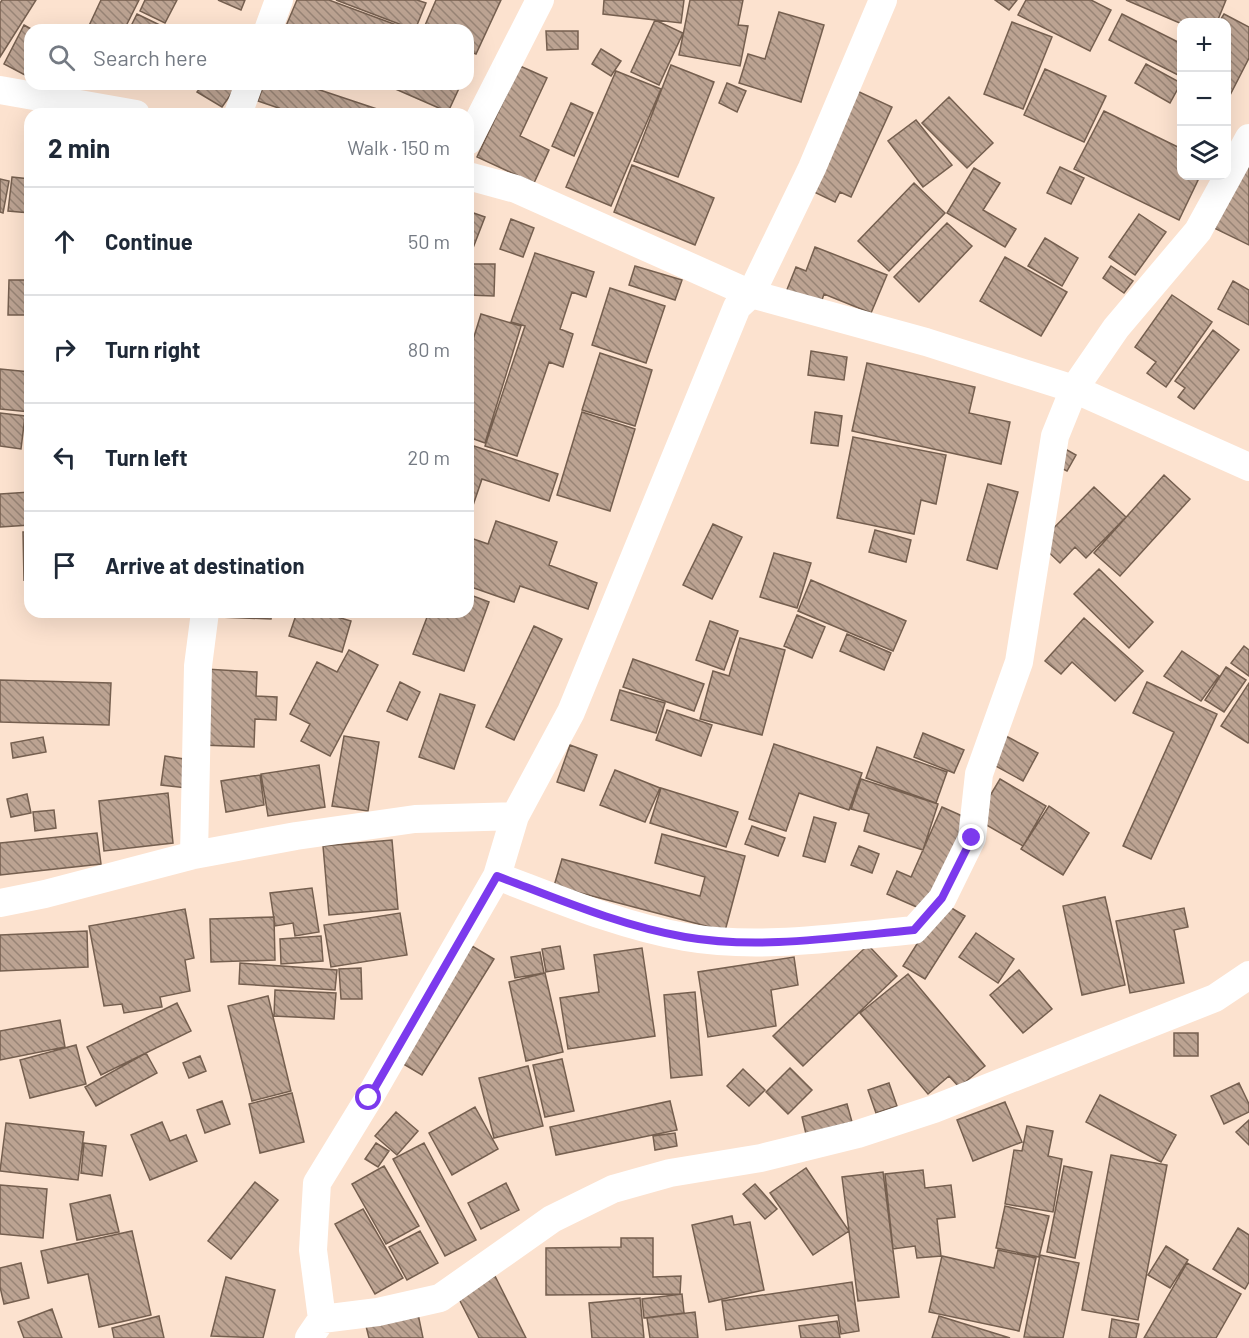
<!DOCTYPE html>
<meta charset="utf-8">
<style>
body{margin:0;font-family:Barlow,sans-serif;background:#f2f2f3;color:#1f2937}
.controls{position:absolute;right:18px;top:18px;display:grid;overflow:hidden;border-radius:12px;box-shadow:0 6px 24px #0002}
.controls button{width:54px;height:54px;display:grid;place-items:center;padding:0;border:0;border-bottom:2px solid #e0e1e3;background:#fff;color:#1f2937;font:30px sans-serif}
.stop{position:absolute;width:18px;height:18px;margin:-14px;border:4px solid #7c3aed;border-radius:50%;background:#fff}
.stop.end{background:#7c3aed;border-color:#fff;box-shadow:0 2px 6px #0008}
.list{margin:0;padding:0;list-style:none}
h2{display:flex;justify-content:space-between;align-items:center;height:78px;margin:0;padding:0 24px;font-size:26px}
h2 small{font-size:20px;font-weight:400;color:#747a83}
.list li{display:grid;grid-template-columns:39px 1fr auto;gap:18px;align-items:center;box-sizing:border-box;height:108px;padding:0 24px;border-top:2px solid #e0e1e3}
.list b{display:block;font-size:22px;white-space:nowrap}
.list em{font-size:20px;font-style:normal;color:#747a83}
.icon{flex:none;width:33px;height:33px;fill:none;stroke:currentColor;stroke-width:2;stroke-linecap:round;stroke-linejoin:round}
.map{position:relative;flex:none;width:1249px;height:1338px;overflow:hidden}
.search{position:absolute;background:#fff;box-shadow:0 6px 24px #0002;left:24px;top:24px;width:450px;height:66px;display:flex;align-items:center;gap:15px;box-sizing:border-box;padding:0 21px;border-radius:18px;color:#747a83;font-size:22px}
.panel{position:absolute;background:#fff;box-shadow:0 6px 24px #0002;left:24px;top:108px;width:450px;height:510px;border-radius:18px}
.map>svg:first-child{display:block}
</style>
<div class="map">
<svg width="1249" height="1338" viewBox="0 0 1249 1338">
<defs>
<pattern id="building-back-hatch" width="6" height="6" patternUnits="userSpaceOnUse" patternTransform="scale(1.5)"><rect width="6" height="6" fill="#bca392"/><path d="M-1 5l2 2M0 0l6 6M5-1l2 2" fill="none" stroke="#988476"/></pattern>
</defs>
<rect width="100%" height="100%" fill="#fce2cf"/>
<path fill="url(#building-back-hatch)" stroke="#755f4f" stroke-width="1.5" d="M2 0H36L0 57V3Z
M101 0H139L124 30H87Z
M145 0H177L165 23 140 11Z
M218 0H245L241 10Z
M297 0H329L410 30H296L286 26Z
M336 0H417L426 3 415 30Z
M436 0H501L476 54 468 51V30H423Z
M604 0H684L681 23 603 14Z
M690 0H743L738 25 748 26 740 66 679 55Z
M995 0H1017L1009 10Z
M1026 0H1091L1111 10 1090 51 1018 15Z
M1126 0H1226L1217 22 1182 24Z
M779 12 824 25 801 102 739 83 748 54 765 59Z
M137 14 170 30H129Z
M1122 14 1182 44V77L1109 40Z
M1224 14 1249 27V58L1226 103V22H1219Z
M655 20 683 33 659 85 631 72Z
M1012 22 1052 37 1023 109 984 94Z
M24 25 33 30H30V66L25 75 4 64Z
M546 31H578V49L547 50Z
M601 49 621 61 611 76 592 64Z
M1146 64 1181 83 1170 103 1135 83Z
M671 65 714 82 678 177 634 161Z
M520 66 547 78 520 136 549 150 534 183 477 157Z
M1045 69 1106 96 1084 142 1024 115Z
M616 71 661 89 611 206 566 187Z
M727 83 746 91 737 112 719 103Z
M203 84H238L222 107 197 92Z
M264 84H302L392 114H296L258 101Z
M384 84H461L448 112Z
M857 91 892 107 851 197 840 192 835 202 812 191Z
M949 97 993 143 967 168 922 123Z
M571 103 593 113 574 156 552 146Z
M1104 111 1182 149V176H1200L1179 220 1074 169Z
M916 120 952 165 923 187 888 141Z
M1249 164V245L1212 227Z
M632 165 714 198 695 245 614 212Z
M1060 167 1084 178 1071 204 1047 193Z
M974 168 1000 183 983 210 1016 229 1005 247 947 213Z
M12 177 30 179V213L8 211Z
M0 179 9 181 3 213 0 212Z
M914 183 945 213 889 271 858 241Z
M468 211 485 217 473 248 468 246Z
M1139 214 1166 232 1135 275 1109 257Z
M511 219 534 228 523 257 500 249Z
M947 223 972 246 919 302 894 277Z
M1045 238 1078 258 1062 286 1028 266Z
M815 247 887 275 871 313 824 294 820 306 786 292 796 267 806 271Z
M535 253 594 272 586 297 572 292 560 329 573 334 563 367 549 362 517 456 485 446 525 326 511 322Z
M1005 257 1067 292 1041 336 980 301Z
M468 264H495L494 296 468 295Z
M635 266 682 280 675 300 629 285Z
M1111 266 1133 281 1124 293 1103 278Z
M9 280H30V315H8Z
M1233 281 1249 290V325L1218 309Z
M610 288 665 306 646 363 592 345Z
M1172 295 1212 322 1166 387 1147 373 1156 362 1135 347Z
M481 314 521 326 485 443 468 437V356Z
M1213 330 1239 350 1194 409 1178 397 1185 388 1175 381Z
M811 351 847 357 844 380 808 375Z
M600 353 652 370 635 426 582 410Z
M867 363 975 387 969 413 1010 422 1001 464 852 431Z
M0 369 30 372V412L0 409Z
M582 412 635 429 610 511 557 495Z
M815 412 842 416 838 446 811 443Z
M0 413 25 416 21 449 0 446Z
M27 415H30V453H28Z
M853 437 946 455 936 504 921 500 914 534 837 518Z
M468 444 558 474 549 501 482 479 468 520Z
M1060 446 1076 455 1067 471 1051 463Z
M1164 475 1190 499 1120 576 1094 553Z
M988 484 1018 492 997 569 967 560Z
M1094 487 1126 517 1086 558 1075 547 1060 563 1039 543Z
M30 492V525L0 527V494Z
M496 521 557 542 549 565 597 583 588 609 520 586 514 602 468 586V537L488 544Z
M713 524 742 537 712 599 683 585Z
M875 530 911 540 906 562 869 552Z
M23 532H30V579L24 580Z
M774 553 811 563 797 608 760 597Z
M1099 569 1153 622 1129 648 1074 594Z
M811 580 906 621 893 651 798 611Z
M468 594 489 602 464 671 413 654 429 612H468Z
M219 612H272L271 619 219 617Z
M297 612H320L351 621 342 652 289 636Z
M797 615 825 627 812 658 784 646Z
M1084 618 1143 671 1115 701 1072 662 1061 674 1045 661Z
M710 621 738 631 724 670 696 660Z
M534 626 562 639 514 740 486 727Z
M847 634 891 653 884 670 840 651Z
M740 638 785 650 762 735 700 719 713 671 729 676Z
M1244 646 1249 650V676L1231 663Z
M349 650 378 665 330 756 301 741 310 724 290 714 317 662 337 672Z
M1182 651 1219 676 1201 701 1164 676Z
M633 659 704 684 694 711 623 687Z
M1226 667 1246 680 1224 712 1205 700Z
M205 669 257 672 256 696 277 697 276 720 255 719 254 747 201 745Z
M0 680 111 683 109 725 0 722Z
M400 682 420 692 407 720 387 711Z
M1147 682 1217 714 1151 859 1123 846 1174 732 1133 713Z
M1249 683V742L1248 743 1221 726Z
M620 690 665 703 656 733 611 720Z
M440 694 475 705 454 769 419 757Z
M667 710 712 725 701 756 656 740Z
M923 733 964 750 954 773 914 757Z
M344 736 379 742 368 811 332 806Z
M1006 736 1038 753 1023 781 992 764Z
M43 737 46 752 13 758 11 743Z
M774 744 862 773 849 810 799 793 786 831 749 819Z
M570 745 597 755 584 791 557 782Z
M877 747 947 772 936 803 866 778Z
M165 756 190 760 187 788 161 785Z
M319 765 325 807 268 816 261 774Z
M615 770 660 788 645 822 600 805Z
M260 775 264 805 226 812 221 781Z
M861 779 938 804 923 850 864 831 869 814 851 809Z
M1000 779 1046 806 1023 846 976 819Z
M661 788 738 812 726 847 650 823Z
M168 793 173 843 104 851 99 801Z
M27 794 31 813 11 817 7 799Z
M1049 806 1089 833 1063 875 1021 849Z
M942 807 969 819 928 912 887 894 897 871 911 877Z
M54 810 56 828 35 831 33 812Z
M814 817 836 823 825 862 803 856Z
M752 826 785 838 778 856 745 844Z
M97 833 101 864 0 875V843Z
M662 834 745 856 725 931 554 886 562 859 700 896 705 877 655 863Z
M392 840 398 909 329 915 323 846Z
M859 846 879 854 872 873 851 865Z
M312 888 319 932 295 936 293 923 275 926 270 893Z
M1105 897 1125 985 1082 995 1063 906Z
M943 903 965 916 925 979 903 966Z
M1184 908 1188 927 1174 930 1184 983 1130 993 1116 921Z
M185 909 194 958 185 960 190 991 160 997 162 1007 124 1013 122 1004 104 1006 89 926Z
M400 913 407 955 331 967 324 925Z
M274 917 275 960 211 962 210 919Z
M87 931 88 967 0 971V935Z
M976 933 1014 959 998 983 959 957Z
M321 936 323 961 281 964 280 939Z
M868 945 897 976 803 1066 773 1036Z
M472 946 494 959 422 1075 400 1062Z
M560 946 564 969 546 972 542 949Z
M642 948 655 1036 568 1049 560 998 599 992 594 955Z
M540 952 544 973 515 978 511 957Z
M794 957 798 985 771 990 776 1026 708 1037 698 972Z
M240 963 337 970 335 990 239 984Z
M361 968 362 999H341L339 969Z
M1019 970 1052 1009 1023 1033 990 995Z
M545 973 563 1052 526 1061 509 982Z
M908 974 985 1066 959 1087 949 1076 928 1094 860 1013Z
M275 990 336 993 334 1019 274 1016Z
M695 992 702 1075 671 1078 664 995Z
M268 996 291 1091 252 1101 228 1006Z
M177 1003 191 1031 101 1075 87 1047Z
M60 1020 65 1047 0 1060V1031Z
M1174 1033H1198V1056H1174Z
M76 1045 86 1084 30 1098 20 1060Z
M146 1053 157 1073 96 1106 85 1087Z
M200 1056 206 1071 189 1078 183 1063Z
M562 1059 574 1111 545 1117 533 1065Z
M528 1066 543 1126 494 1138 479 1078Z
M790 1068 812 1090 788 1114 766 1092Z
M743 1069 765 1090 749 1106 727 1086Z
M889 1083 897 1106 876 1113 868 1090Z
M1239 1083 1249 1104V1112L1224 1124 1211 1096Z
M292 1093 304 1142 260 1153 249 1104Z
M1100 1095 1176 1135 1161 1162 1086 1122Z
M222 1101 230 1124 205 1133 197 1110Z
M670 1101 677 1130 556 1155 550 1127Z
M1005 1102 1022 1142 973 1161 957 1120Z
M847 1104 852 1122 806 1134 802 1117Z
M475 1107 498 1149 452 1175 429 1133Z
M396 1112 418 1131 397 1155 375 1136Z
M1249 1120V1145L1236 1132Z
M162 1122 170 1141 186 1135 197 1161 150 1180 131 1135Z
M6 1123 84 1132 78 1180 0 1171Z
M1027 1126 1053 1131 1048 1156 1062 1159 1053 1212 1005 1204 1014 1150 1022 1151Z
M675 1133 677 1146 655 1150 653 1136Z
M84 1143 106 1146 102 1176 81 1173Z
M376 1143 389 1151 378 1167 365 1159Z
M424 1143 476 1240 445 1256 393 1159Z
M1111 1155 1167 1165 1138 1320 1082 1310Z
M384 1166 419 1226 386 1244 352 1184Z
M1064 1166 1092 1172 1075 1258 1047 1252Z
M806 1168 849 1231 813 1255 770 1193Z
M923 1170 925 1188 951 1185 955 1217 937 1219 941 1256 917 1258 915 1246 893 1249 885 1174Z
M883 1172 899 1297 858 1301 842 1177Z
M255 1182 278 1200 231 1259 208 1241Z
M506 1183 519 1210 481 1229 468 1203Z
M755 1184 777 1209 765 1219 743 1194Z
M0 1185 47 1189 43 1238 0 1234Z
M110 1195 119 1232 77 1240 70 1204Z
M1005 1206 1049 1216 1039 1257 996 1248Z
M363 1209 403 1278 375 1294 335 1224Z
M732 1216 734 1225 750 1222 764 1290 709 1302 692 1225Z
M1238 1228 1249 1235V1282L1245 1289 1213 1269Z
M132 1231 151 1315 99 1327 88 1274 48 1283 41 1251Z
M420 1231 438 1263 407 1280 389 1247Z
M621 1238H653V1277L681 1276 680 1294 546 1295V1248L621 1247Z
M1166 1246 1188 1260 1170 1288 1148 1275Z
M998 1250 1036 1258 1019 1331 929 1312 942 1256 994 1268Z
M1040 1255 1079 1263 1063 1338 1024 1337Z
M21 1263 29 1298 4 1304 0 1287V1268Z
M1187 1263 1241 1294 1216 1338H1144Z
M495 1276 526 1338H479L457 1295Z
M226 1277 275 1290 263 1338 211 1336Z
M852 1282 859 1331 841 1334 838 1315 726 1330 722 1301Z
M682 1294 684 1313 644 1318 642 1299Z
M640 1298 644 1338H592L589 1303Z
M52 1309 62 1338H24L18 1322Z
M695 1312 698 1338H650L647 1318Z
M418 1314 423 1338H369L366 1326Z
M159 1316 164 1338H114L112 1328Z
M939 1316 1010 1338H932Z
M1112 1319 1139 1324 1136 1338H1109Z
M837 1321 840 1338H801L799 1326Z"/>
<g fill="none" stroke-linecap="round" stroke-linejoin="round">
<path stroke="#fff" stroke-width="28" d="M268 30 279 0
M0 90 136 114
M238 114 249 84
M468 141 540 0
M468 176 516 189 751 294 926 342 1074 389 1249 467
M194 855 198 666 205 612
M497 876C558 899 621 926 685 937 759 950 839 937 914 930L942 899 972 838 979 774 1019 662 1055 436 1074 389 1116 328 1198 231 1249 138
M0 903 45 894 194 855 296 836 415 819 515 816
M322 1319 378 1312 440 1298 552 1219 613 1189 670 1173 761 1158 858 1134 934 1109 1215 998 1249 975
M309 1338 322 1319 313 1250 317 1183 369 1098 497 876 515 816 571 712 737 307 751 294 812 168 883 0"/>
</g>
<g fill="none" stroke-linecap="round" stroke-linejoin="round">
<path stroke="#7c3aed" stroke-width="8" d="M369 1098 497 876C558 899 621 926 685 937 759 950 839 937 914 930L942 898 972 838"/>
</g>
</svg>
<div class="controls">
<button>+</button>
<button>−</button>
<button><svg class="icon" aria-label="layers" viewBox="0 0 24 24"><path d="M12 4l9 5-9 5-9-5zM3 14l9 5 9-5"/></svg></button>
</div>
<div class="stop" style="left:369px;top:1098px"></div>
<div class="stop end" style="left:972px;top:838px"></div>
<div class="search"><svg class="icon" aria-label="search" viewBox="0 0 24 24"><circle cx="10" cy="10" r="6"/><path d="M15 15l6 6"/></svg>Search here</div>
<section class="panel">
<h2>2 min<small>Walk · 150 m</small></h2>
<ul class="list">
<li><svg class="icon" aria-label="ahead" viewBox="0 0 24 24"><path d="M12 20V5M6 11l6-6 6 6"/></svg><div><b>Continue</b></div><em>50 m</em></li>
<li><svg class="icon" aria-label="right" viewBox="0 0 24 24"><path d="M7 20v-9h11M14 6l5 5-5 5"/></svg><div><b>Turn right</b></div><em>80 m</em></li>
<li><svg class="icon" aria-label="left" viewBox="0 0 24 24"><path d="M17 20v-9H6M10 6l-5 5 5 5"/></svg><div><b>Turn left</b></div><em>20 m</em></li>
<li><svg class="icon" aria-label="arrive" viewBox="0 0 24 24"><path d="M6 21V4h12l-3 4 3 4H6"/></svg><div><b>Arrive at destination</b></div></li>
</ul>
</section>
</div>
